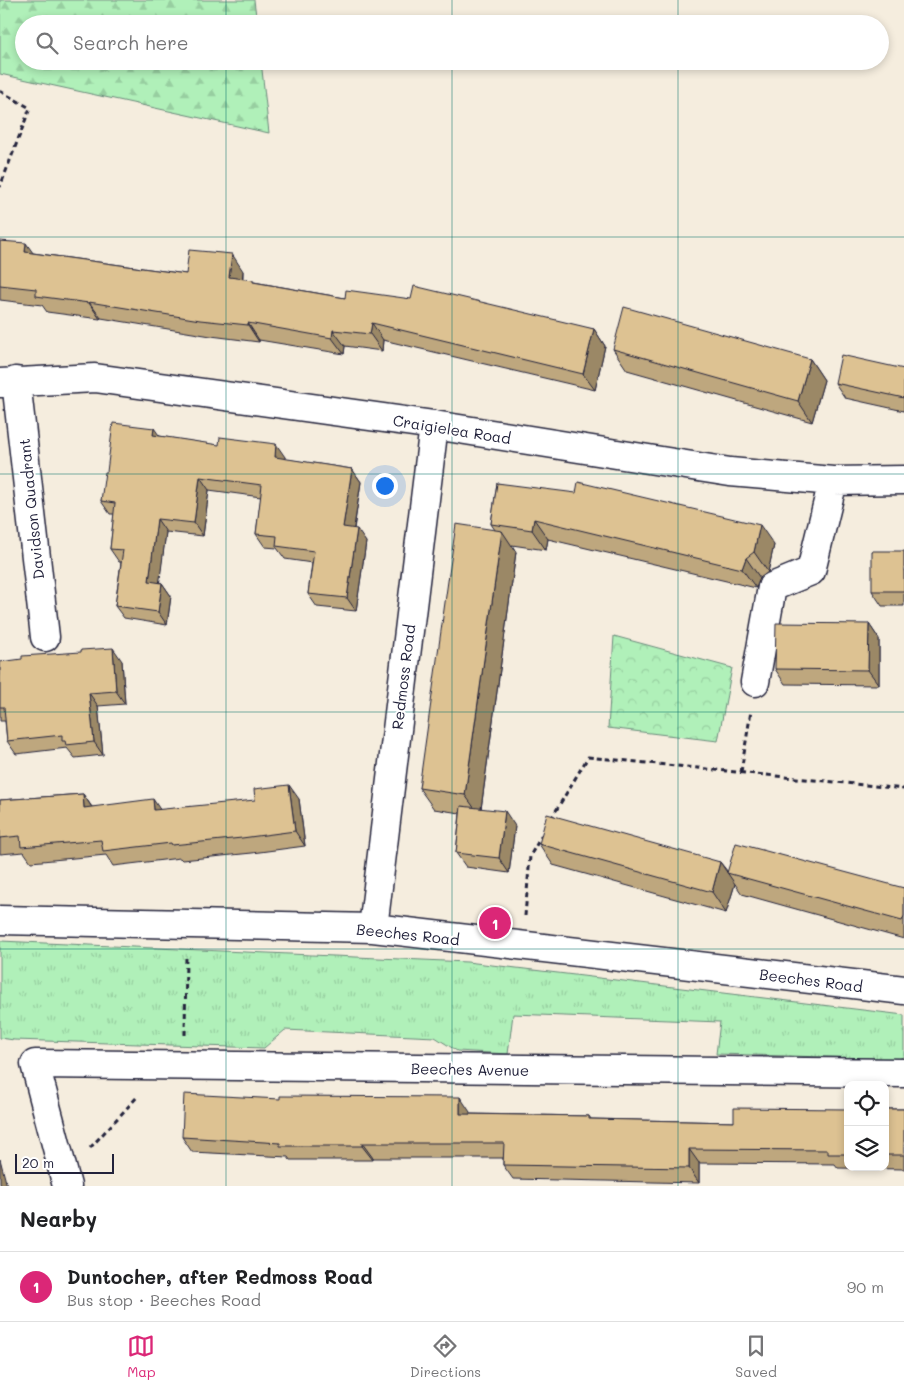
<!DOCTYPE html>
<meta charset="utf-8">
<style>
body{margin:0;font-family:Mali,sans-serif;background:#f2f2f2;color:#202124}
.controls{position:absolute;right:15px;bottom:15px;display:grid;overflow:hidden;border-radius:10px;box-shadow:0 2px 8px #0003}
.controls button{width:45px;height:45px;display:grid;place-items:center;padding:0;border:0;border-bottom:1px solid #e0e0e0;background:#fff;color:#202124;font:25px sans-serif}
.scale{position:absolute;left:15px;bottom:12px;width:99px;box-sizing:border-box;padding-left:5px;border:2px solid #22223b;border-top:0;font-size:14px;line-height:18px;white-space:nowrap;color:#22223b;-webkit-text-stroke:4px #fff;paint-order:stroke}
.you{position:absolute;left:384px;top:485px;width:18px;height:18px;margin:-12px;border:4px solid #fff;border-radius:50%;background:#1a73e8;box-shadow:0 0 0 8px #1a73e833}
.badge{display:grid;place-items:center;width:32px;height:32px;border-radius:50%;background:#db2777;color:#fff;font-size:16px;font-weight:700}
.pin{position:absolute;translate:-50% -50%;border:2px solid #fff;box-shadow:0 1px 5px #0006}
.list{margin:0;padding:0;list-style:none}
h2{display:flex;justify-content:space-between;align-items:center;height:65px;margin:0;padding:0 20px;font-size:21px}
h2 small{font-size:16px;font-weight:400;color:#757577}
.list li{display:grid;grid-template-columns:32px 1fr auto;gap:15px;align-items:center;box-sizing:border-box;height:70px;padding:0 20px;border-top:1px solid #e0e0e0}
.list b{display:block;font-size:19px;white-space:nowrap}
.list p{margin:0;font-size:16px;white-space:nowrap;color:#757577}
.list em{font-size:16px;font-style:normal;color:#757577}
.icon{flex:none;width:28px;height:28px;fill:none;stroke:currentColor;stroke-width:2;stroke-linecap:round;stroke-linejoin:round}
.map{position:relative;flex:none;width:904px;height:1186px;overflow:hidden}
.search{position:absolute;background:#fff;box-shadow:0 2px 8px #0003;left:15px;right:15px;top:15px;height:55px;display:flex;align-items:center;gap:12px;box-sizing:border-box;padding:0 18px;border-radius:28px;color:#757577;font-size:19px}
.sheet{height:135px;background:#fff}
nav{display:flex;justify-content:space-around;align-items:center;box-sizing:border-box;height:70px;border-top:1px solid #e0e0e0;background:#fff;font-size:14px;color:#757577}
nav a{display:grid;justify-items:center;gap:2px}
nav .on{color:#db2777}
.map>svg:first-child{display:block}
</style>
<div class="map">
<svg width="904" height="1186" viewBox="0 0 904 1186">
<defs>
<pattern id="grass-tufts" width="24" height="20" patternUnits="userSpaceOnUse" patternTransform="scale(1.25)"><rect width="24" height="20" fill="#b0f0b9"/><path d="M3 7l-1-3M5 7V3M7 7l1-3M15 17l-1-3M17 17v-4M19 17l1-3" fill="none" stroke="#97cea0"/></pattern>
<pattern id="forest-firs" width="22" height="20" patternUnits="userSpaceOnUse" patternTransform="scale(1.25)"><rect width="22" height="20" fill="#b0f0b9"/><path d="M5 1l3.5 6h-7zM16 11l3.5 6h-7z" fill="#97cea0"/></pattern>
<pattern id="park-crowns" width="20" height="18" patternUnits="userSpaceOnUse" patternTransform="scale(1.25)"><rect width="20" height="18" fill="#b0f0b9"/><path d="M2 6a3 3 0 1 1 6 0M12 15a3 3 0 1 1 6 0" fill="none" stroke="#97cea0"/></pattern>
</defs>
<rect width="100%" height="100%" fill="#f5edde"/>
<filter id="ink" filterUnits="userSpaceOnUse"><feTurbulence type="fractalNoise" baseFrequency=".02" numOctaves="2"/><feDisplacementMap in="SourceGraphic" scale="10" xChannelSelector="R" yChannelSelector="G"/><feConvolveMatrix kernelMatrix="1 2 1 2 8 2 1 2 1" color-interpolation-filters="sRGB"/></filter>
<g filter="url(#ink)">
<path fill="url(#grass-tufts)" stroke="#69897a" d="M0 941 467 962 904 1015V1056L899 1059 716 1054 720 1022 513 1014 508 1054 457 1051 435 1037 285 1030 264 1048 14 1040 0 1038Z"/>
<path fill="url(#forest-firs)" stroke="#69897a" d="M0 0H254L257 24H24V61H261L269 133 0 74Z"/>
<path fill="url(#park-crowns)" stroke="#69897a" d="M614 636 732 668 718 741 608 728Z"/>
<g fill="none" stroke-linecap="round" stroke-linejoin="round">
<defs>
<path id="minor" d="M16 381 45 637
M0 383 95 378 434 425 730 472 833 481 904 480
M755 682 772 587 811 571 833 481
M0 920 373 928 904 990
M373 928 434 425
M67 1186 35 1064 904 1073"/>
</defs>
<use href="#minor" stroke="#22223b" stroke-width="31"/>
<path stroke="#22223b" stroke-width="3" stroke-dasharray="5 4" stroke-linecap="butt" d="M0 91 30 108 0 187
M741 772 751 711
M551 819 588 757 904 789
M525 916 530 856 542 835
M185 1035 186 954
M90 1148 138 1096"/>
<use href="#minor" stroke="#fff" stroke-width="28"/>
</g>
<path fill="#bea77e" stroke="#22223b" d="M0 241 33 253 186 274 243 271V279L254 282 345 298 594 329 605 346 595 390 383 340 382 351 345 346 344 354 259 340V342L211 336 101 318 100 319 47 312 42 305 0 300Z
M613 349 810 359 824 380 812 422 627 370Z
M904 369V411L845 398 835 383Z
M159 436 285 457V459L352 469 361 482 354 529 366 542 356 611 317 607 308 594 312 563 285 559 277 548 265 547 256 534 261 497 209 490 203 536 166 532 159 582 162 583 171 596 167 625 124 618 115 606 121 562H119L110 549 114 514H110L101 501 107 472Z
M497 483 774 545 768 572 760 578 756 588 548 539 546 550 512 545 516 552 481 809 515 826 509 873 466 867 456 853 460 813 434 809 419 788 495 530 491 524Z
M904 551V606H882L872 591Z
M869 624 879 639V685L785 684 775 669Z
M122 661 125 704 98 706 103 755 75 758 67 748 16 754 7 741 5 721H0V662Z
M83 794 92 807 160 810 299 799 305 846 252 853 182 860 180 858 113 866 106 855 31 862 24 852 0 854V800Z
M539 844 720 862 728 872 904 888V939L742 894 735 884 726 913 553 865Z
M848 1109V1167H885V1109H904V1169L838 1168 835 1164 699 1163V1183L513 1179 503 1165V1158H373V1160H290L288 1157 192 1152 182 1137 470 1112V1114L589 1116 591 1119 734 1122Z"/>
<path fill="#9b8866" stroke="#22223b" d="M26 243 38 260 25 252Z
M232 254 243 271 241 294 229 277Z
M89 302 101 318 100 319 89 303Z
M248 323 259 340V342L248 325Z
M372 323 383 340 382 351 370 334Z
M594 329 605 346 595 390 583 374Z
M333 330 345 346 344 354 332 338Z
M810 359 824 380 812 422 798 401Z
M154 428 163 441 153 435Z
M276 444 285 457 284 470 275 457Z
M352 469 361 482 352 540 343 527Z
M200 477 209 490 203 536 194 523Z
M157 519 166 532 158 594 149 581Z
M534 519 548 539 546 550 532 530Z
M760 525 774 545 768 572 754 552Z
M357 529 366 542 356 611 347 598Z
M502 531 516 552 480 816 465 795Z
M746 558 760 578 756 588 742 569Z
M162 583 171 596 167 625 158 612Z
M869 624 879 639V685L868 670Z
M113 648 122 661 125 704 116 691Z
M89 693 98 706 103 755 94 742Z
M289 785 299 799 305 846 295 831Z
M83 794 93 809 84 808Z
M153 799 163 814 154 810Z
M505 811 515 826 509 873 499 858Z
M720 862 735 884 726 913 712 892Z
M460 1097 470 1112V1128L460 1114Z
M362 1143 373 1158V1160L362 1146Z
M689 1149 699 1163V1183L689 1168Z
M0 1159 7 1186H1L0 1183Z"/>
<path fill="#ddc292" stroke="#22223b" d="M0 241 26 243 25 252 186 274 189 250 232 254 229 277 253 280V282L345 298 346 290 411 299 414 286 594 329 583 374 372 323 370 334 333 330 332 338 248 323V325L200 320 89 302V303L36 296V289L0 285Z
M624 307 810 359 798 401 613 349Z
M841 355 904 369V398L835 383Z
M113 423 154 428 153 435 219 445 220 437 276 444 275 457 352 469 343 527 357 529 347 598 308 594 314 551 276 546 277 536 256 534 262 485 200 477 194 523 157 519 149 581 162 583 158 612 115 606 123 550 110 549 115 503 101 501 105 472H107Z
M578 482 760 525 754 552 746 558 742 569 534 519 532 530 491 524 497 483 576 493Z
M456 524 502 531 465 795 419 788Z
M872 551H904V591H872Z
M776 623 869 624 868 670 775 669Z
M113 648 116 691 89 693 94 742 66 745 65 741H62V735L7 741 4 707H0V662L22 659V656L81 652V650Z
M289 785 295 831 242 838 172 845 171 843 103 851 101 840 21 847 20 836 0 838V800L83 794 84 808 153 799 154 810 255 800 254 789Z
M461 806 505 811 499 858 456 853Z
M547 814 720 862 712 892 539 844Z
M736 843 904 888V916L902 921 727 873Z
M184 1094 280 1099V1096L460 1097V1114L589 1116V1119L734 1122V1108L848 1109V1154H828V1150L689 1149V1168L503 1165 504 1143H362V1146H280V1143L182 1137Z
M885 1109H904V1155H885Z"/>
</g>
<path fill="none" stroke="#0f766e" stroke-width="1" stroke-opacity="0.55" d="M226 0V24M452 0V24M678 0V24M226 61V1186M452 61V1186M678 61V1186M0 237H904M0 474H904M0 712H904M0 949H904"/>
<g text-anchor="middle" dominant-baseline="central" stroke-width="4" stroke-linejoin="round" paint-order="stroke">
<g font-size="15" fill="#22223b" stroke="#fff">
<text transform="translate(452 429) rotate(9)">Craigielea Road</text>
<text transform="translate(31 509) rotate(-96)">Davidson Quadrant</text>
<text transform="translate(403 677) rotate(-83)">Redmoss Road</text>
<text transform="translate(408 934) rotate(6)">Beeches Road</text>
<text transform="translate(811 980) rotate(7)">Beeches Road</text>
<text transform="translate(470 1069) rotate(1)">Beeches Avenue</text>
</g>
</g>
</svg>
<div class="controls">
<button><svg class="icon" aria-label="locate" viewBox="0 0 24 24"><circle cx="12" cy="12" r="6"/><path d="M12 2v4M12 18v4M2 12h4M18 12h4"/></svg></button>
<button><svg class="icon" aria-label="layers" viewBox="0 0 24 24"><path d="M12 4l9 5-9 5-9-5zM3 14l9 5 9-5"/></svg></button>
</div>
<div class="scale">20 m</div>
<div class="you"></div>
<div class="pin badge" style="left:495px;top:923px">1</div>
<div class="search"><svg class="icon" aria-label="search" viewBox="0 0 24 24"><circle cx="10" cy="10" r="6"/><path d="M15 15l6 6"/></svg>Search here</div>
</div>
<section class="sheet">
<h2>Nearby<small></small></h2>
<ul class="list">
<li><span class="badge">1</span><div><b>Duntocher, after Redmoss Road</b><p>Bus stop · Beeches Road</p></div><em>90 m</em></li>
</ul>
</section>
<nav>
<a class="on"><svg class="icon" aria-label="map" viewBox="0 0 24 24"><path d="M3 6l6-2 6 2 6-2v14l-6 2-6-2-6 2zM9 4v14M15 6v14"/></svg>Map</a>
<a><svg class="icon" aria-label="directions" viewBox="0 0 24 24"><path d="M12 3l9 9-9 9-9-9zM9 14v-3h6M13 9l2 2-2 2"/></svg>Directions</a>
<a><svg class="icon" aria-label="saved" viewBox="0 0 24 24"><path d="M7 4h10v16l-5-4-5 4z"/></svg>Saved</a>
</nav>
